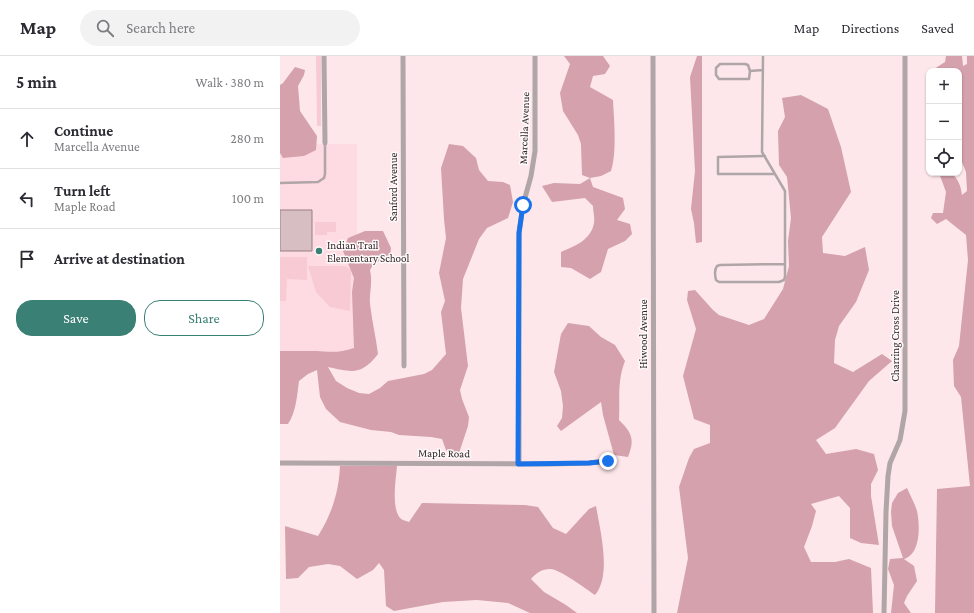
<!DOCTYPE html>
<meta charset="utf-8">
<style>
body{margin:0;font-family:"Crimson Pro",serif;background:#f2f2f3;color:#2b2b33}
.controls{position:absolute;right:12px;top:12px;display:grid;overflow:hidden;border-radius:8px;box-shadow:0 1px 3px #0004}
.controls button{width:36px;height:36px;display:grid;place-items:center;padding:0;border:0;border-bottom:1px solid #e1e1e2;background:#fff;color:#2b2b33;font:20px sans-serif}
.stop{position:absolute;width:12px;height:12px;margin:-9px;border:3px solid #1a73e8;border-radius:50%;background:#fff}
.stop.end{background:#1a73e8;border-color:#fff;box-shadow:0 1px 4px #0008}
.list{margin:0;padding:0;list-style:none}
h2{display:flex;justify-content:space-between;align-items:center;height:52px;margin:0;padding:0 16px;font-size:17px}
h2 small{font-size:13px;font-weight:400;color:#7c7c81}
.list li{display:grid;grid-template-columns:26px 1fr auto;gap:12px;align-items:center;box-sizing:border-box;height:60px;padding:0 16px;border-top:1px solid #e1e1e2}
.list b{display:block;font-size:15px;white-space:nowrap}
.list p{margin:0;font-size:13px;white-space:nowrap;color:#7c7c81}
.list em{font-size:13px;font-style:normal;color:#7c7c81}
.actions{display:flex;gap:8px;padding:12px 16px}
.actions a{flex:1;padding:9px 0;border:1px solid #3b8075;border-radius:16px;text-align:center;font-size:14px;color:#3b8075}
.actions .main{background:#3b8075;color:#fff}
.icon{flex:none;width:22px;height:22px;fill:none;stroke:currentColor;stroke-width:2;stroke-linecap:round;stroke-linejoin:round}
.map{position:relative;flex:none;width:694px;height:557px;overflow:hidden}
header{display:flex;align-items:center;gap:24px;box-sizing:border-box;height:56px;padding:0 20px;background:#fff;border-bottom:1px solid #e1e1e2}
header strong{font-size:19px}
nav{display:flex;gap:22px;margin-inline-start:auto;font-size:14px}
.search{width:280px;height:36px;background:#f2f2f3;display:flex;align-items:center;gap:10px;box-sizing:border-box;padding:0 14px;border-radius:22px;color:#7c7c81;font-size:15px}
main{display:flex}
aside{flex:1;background:#fff}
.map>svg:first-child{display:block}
</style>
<header>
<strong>Map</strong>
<div class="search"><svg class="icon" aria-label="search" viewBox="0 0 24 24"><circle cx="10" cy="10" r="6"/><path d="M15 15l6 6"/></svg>Search here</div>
<nav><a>Map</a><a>Directions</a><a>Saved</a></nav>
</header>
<main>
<aside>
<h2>5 min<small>Walk · 380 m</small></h2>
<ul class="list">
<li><svg class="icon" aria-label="ahead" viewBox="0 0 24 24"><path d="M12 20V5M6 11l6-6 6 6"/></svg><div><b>Continue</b><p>Marcella Avenue</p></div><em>280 m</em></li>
<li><svg class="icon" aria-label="left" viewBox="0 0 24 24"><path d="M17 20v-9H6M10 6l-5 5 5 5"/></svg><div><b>Turn left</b><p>Maple Road</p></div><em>100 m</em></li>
<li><svg class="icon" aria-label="arrive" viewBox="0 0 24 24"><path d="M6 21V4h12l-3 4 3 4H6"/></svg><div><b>Arrive at destination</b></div></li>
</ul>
<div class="actions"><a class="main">Save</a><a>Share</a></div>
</aside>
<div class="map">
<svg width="694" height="557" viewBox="0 0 694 557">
<rect width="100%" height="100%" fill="#fde7eb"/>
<path fill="#fedbe2" d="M0 88H77V302L0 301Z"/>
<path fill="#f8cad3" d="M36 0H41V70H37Z
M35 166H56V176H47V179H35Z
M0 201H27V224L7 223 6 245H0Z
M28 210H65L71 214 70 255 50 251 36 236Z"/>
<path fill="#d4a1ac" d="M284 0H323L330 10 325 18 313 20 310 31 333 44C334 64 337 96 331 115L321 120 310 122 313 131 343 142 345 153 337 164 350 168 352 178 345 185 328 193 321 216 310 223 291 212 281 211V196C295 190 311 184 314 167 315 162 313 155 313 150L305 142 272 146 262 130 274 127 300 128 310 122 302 119 301 88 298 79 283 55 280 37 290 8Z
M417 0H422V186L416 187 414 167 411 153 415 115 410 21Z
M666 0H682L683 10 687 8V0H694V557H655L657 433 690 430 681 341 674 330 673 304 679 290 688 204 686 179 666 163 657 168 651 162 653 157H663L666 136 659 117C661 117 666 116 669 117 678 120 681 131 682 139L687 135 686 116 679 99V15H651L665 6Z
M15 11 25 14 24 19 18 30 20 55 37 80 36 94 24 100 3 102 0 97V29L3 27Z
M521 39 548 53 561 91 571 136 542 181 543 197 565 200 585 191 589 214 576 246 559 270 555 284 554 307 573 316 602 298 612 305 589 325 555 372 536 384 546 398 576 393 594 398 598 414 591 428V440L599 489 581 487 570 482V452L559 440 531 448 536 455 532 470 524 491 531 506H555L569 503 591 512 593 557H397L408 502 399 431 409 402 414 393 430 387V369L414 363 403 320 416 273 407 244 408 235 415 234 433 254 439 259 469 269 484 263 503 233 509 210 508 185 511 162 507 121 499 109 498 75 505 61 502 42Z
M169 88 183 90 196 102 199 114 208 125 223 126 230 129 233 146 228 162 207 172 199 183 183 223 181 252 188 310 180 334 182 343 189 361 188 370 179 397 170 400 166 394 162 383 151 381 119 379 111 376 91 374 60 366 46 353 40 341 37 314 28 318 19 325C17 340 16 356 8 368H0V295C12 295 24 295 36 295 50 296 60 297 74 292L72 236 74 222 63 195 68 182 85 175H103L111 192 110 201 94 207 90 214C93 228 89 236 90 248 92 265 96 282 98 298 81 320 72 316 48 311L56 325 67 332 79 337 89 338 100 332 108 325 144 318 152 314 166 298 161 256 165 245 159 217 166 182 164 163 161 112Z
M288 267 309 270 321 281 335 289 345 305C337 325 340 343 339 364 352 377 355 383 348 401L334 399 323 359 321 346 281 375 277 370 282 362 283 350 281 335 274 316 281 278Z
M60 410H117C116 422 110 458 123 464 125 465 127 465 129 466L142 447 245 449 258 451 273 472 286 478 309 453 316 450C320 474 332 519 315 539 306 533 280 513 270 513 262 513 256 517 251 523L264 536 286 549 297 557H250L228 547 197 544 163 546 114 555 106 550 104 514 99 507 93 514 77 523 60 510 48 508 29 511 18 522 6 523 5 470 38 480C52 458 59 435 60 410Z
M627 432C630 439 635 448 637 455 640 469 641 498 624 503L634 510 637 525 627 540 624 547 631 557H611L614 529 608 513 610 503 623 502 612 470 611 456 612 447 618 437Z"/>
<path fill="#d7bec2" stroke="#967f83" d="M0 154H32V195H0Z"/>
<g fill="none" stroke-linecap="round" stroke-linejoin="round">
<path stroke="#b0a5a7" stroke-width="2.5" d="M483 0 482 96 505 135V221L504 224 499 226H439L436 224C435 220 434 214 437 210L440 209 505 208
M470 15 469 23H439L436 19V12L440 8H465L468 9 470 15 483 14
M485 100 438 101V118H495
M0 127 38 126 44 122 45 118V88"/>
<path stroke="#b0a5a7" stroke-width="5" d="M44 0 45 87
M123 0 124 310
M373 0 374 557
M0 407 270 408 309 407 328 405
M239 408V177L243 149 251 120 255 95V0
M604 557 606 456 608 420 610 407 620 384 625 355V0"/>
</g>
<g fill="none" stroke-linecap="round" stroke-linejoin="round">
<path stroke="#1a73e8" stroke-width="5" d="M243 149 239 177 238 408 309 407 328 405"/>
</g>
<circle fill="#3b8075" stroke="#fff9fa" stroke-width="1.5" cx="39" cy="195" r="4"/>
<g text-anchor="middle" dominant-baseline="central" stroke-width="3" stroke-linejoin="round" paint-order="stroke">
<g font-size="11" fill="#2f2628" stroke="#fff9fa">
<text transform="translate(244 72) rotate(-88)">Marcella Avenue</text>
<text transform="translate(113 131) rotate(-90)">Sanford Avenue</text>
<text transform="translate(363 278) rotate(-90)">Hiwood Avenue</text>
<text transform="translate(615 280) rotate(-90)">Charring Cross Drive</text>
<text transform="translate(164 397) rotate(1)">Maple Road</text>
</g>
<g font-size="11" fill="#2f2628" stroke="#fff9fa" text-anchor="start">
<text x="47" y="189">Indian Trail<tspan x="47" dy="13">Elementary School</tspan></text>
</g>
</g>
</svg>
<div class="controls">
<button>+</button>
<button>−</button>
<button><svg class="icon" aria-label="locate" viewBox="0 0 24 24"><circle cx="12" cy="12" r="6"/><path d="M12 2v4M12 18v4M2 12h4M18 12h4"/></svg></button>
</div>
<div class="stop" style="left:243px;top:149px"></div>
<div class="stop end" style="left:328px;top:405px"></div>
</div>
</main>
